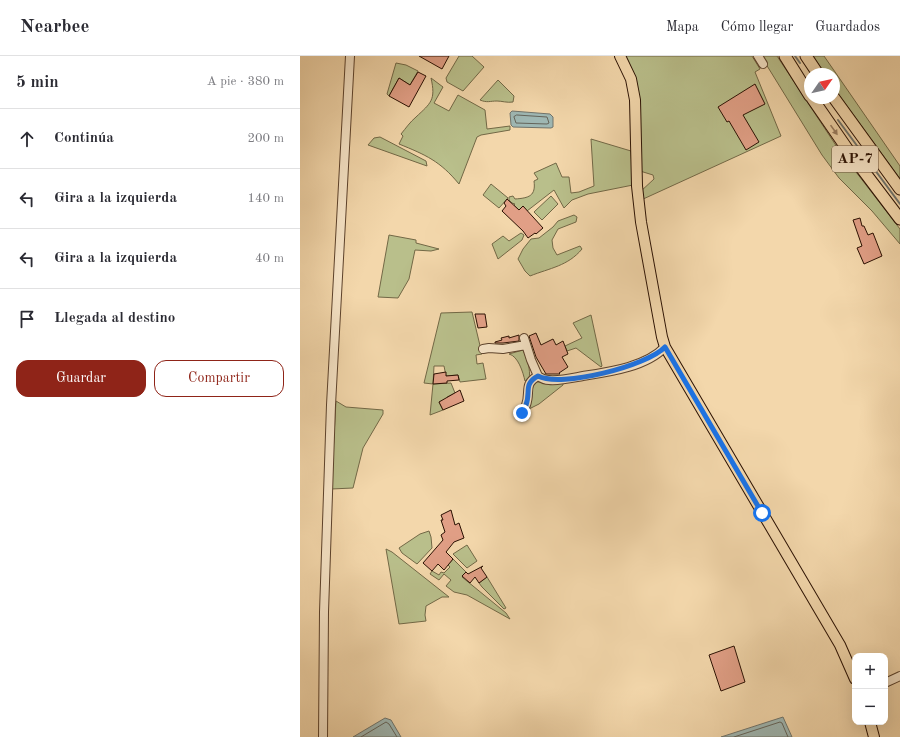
<!DOCTYPE html>
<html lang="es">
<meta charset="utf-8">
<style>
body{margin:0;font-family:"Old Standard TT",serif;background:#f2f2f3;color:#2b2b33}
.controls{position:absolute;right:12px;bottom:12px;display:grid;overflow:hidden;border-radius:8px;box-shadow:0 4px 16px #0002}
.controls button{width:36px;height:36px;display:grid;place-items:center;padding:0;border:0;border-bottom:1px solid #e1e1e2;background:#fff;color:#2b2b33;font:20px sans-serif}
.compass{position:absolute;left:504px;top:12px;width:36px;height:36px;border-radius:50%;background:#fff;box-shadow:0 4px 16px #0002;rotate:56deg}
.stop{position:absolute;width:12px;height:12px;margin:-9px;border:3px solid #1a73e8;border-radius:50%;background:#fff}
.stop.end{background:#1a73e8;border-color:#fff;box-shadow:0 1px 4px #0008}
.list{margin:0;padding:0;list-style:none}
h2{display:flex;justify-content:space-between;align-items:center;height:52px;margin:0;padding:0 16px;font-size:17px}
h2 small{font-size:13px;font-weight:400;color:#7c7c81}
.list li{display:grid;grid-template-columns:26px 1fr auto;gap:12px;align-items:center;box-sizing:border-box;height:60px;padding:0 16px;border-top:1px solid #e1e1e2}
.list b{display:block;font-size:15px;white-space:nowrap}
.list em{font-size:13px;font-style:normal;color:#7c7c81}
.actions{display:flex;gap:8px;padding:12px 16px}
.actions a{flex:1;padding:9px 0;border:1px solid #8f2418;border-radius:12px;text-align:center;font-size:14px;color:#8f2418}
.actions .main{background:#8f2418;color:#fff}
.icon{flex:none;width:22px;height:22px;fill:none;stroke:currentColor;stroke-width:2;stroke-linecap:round;stroke-linejoin:round}
.map{position:relative;flex:none;width:600px;height:681px;overflow:hidden}
header{display:flex;align-items:center;gap:24px;box-sizing:border-box;height:56px;padding:0 20px;background:#fff;border-bottom:1px solid #e1e1e2}
header strong{font-size:19px}
nav{display:flex;gap:22px;margin-inline-start:auto;font-size:14px}
main{display:flex}
aside{flex:1;background:#fff}
.map>svg:first-child{display:block}
</style>
<header>
<strong>Nearbee</strong>
<nav><a>Mapa</a><a>Cómo llegar</a><a>Guardados</a></nav>
</header>
<main>
<aside>
<h2>5 min<small>A pie · 380 m</small></h2>
<ul class="list">
<li><svg class="icon" aria-label="ahead" viewBox="0 0 24 24"><path d="M12 20V5M6 11l6-6 6 6"/></svg><div><b>Continúa</b></div><em>200 m</em></li>
<li><svg class="icon" aria-label="left" viewBox="0 0 24 24"><path d="M17 20v-9H6M10 6l-5 5 5 5"/></svg><div><b>Gira a la izquierda</b></div><em>140 m</em></li>
<li><svg class="icon" aria-label="left" viewBox="0 0 24 24"><path d="M17 20v-9H6M10 6l-5 5 5 5"/></svg><div><b>Gira a la izquierda</b></div><em>40 m</em></li>
<li><svg class="icon" aria-label="arrive" viewBox="0 0 24 24"><path d="M6 21V4h12l-3 4 3 4H6"/></svg><div><b>Llegada al destino</b></div></li>
</ul>
<div class="actions"><a class="main">Guardar</a><a>Compartir</a></div>
</aside>
<div class="map">
<svg width="600" height="681" viewBox="0 0 600 681">
<rect width="100%" height="100%" fill="#f3d7ab"/>
<filter id="stains"><feTurbulence type="fractalNoise" baseFrequency=".005" numOctaves="4"/><feColorMatrix values="0 0 0 0 .2 0 0 0 0 .09 0 0 0 0 .02 0 0 0 .5 -.17"/></filter>
<radialGradient id="worn" r=".72"><stop offset=".6" stop-color="#630" stop-opacity="0"/><stop offset="1" stop-color="#630" stop-opacity=".3"/></radialGradient>
<path fill="#b9bf8b" stroke="#726846" d="M159 0H172L184 11 163 35 147 26 146 22Z
M323 0H452L460 13 455 16 481 80 341 144 340 136 354 123 353 119 340 115 339 43Z
M461 0H477L539 94 600 173V188L572 155 539 122 522 99Z
M513 0H524L600 110V123L534 32V18H525Z
M96 7 106 9 118 15 110 29 99 22 89 40 87 38Z
M131 22 143 31 134 47 149 55 158 39 185 54 187 73 210 70V74L181 79 177 81 159 128C140 105 126 99 99 88L103 80 101 78C106 72 110 66 116 61 131 47 136 44 131 22Z
M198 24 214 40 213 46C207 47 202 45 197 45 190 45 187 47 180 44Z
M80 81 126 105 127 110 68 89 74 82Z
M291 83 331 95 333 129 288 138 272 144 264 152 254 134 227 155 223 150 219 154 214 149 215 148 212 147 209 144V141L213 140 215 143C229 142 236 140 234 125L238 123 234 117 256 107 262 121H269L271 137 279 136 294 130Z
M191 128 208 142 199 152 183 139Z
M251 140 258 148 242 164 234 156Z
M274 159 277 161 276 166 258 173 252 184 253 192 257 199 280 190 282 193C268 210 250 212 230 220L225 215 218 203 223 193 231 183 239 182 253 171 258 165Z
M221 177 224 179 222 184 198 203 192 188 203 180 209 185Z
M89 179 116 184V187L139 193 131 195 115 194 109 223 98 242 78 241Z
M172 256 182 298 176 299 177 308 183 307 186 323 160 326 158 319 146 320 144 310H134L133 328 151 327 155 337 147 341 148 342 139 346 143 354 130 359 133 328 124 327 141 257Z
M291 259 302 310 301 311 276 292 267 295 265 290 282 282 273 267Z
M223 294C227 304 231 313 229 323L225 325C223 316 218 300 209 298Z
M237 326H263V329L239 348 229 353 231 332Z
M36 345 46 351 83 354V358L63 392 53 432 31 433Z
M129 475 131 481 132 492 117 508 102 497 99 492 120 478Z
M167 489 177 505 167 512 153 498Z
M86 493 92 496 149 541H142L126 550 125 559 126 565 99 568Z
M153 503 166 516 162 521 206 557 210 563 167 539 154 536 146 530 151 524 144 518 139 524 130 518 132 515 139 519 141 516 144 517 150 511 148 509Z
M187 521 206 552 204 553 182 531 179 527Z"/>
<path fill="#9eb7b3" stroke="#70746c" d="M212 55 250 58 253 61V71L251 72 213 71 211 69 210 57Z
M483 661 492 681H421Z
M85 662 91 664 101 681H53Z"/>
<g fill="none" stroke-linecap="round" stroke-linejoin="round">
<path stroke="#64645a" stroke-width="1" d="M217 59 247 61 249 67 247 68 216 67 214 61Z
M61 681 86 666 89 668 97 681
M434 681 480 666 482 667 488 681"/>
<path stroke="#70746c" stroke-width="2" d="M495 0 500 7
M538 64 600 148"/>
</g>
<path fill="#e19f86" stroke="#2a1002" d="M119 0H149L142 13Z
M118 16 126 20 109 51 89 40 99 22 110 29Z
M455 28 465 48 443 59 459 86 446 94 429 65 427 66 418 51Z
M207 143 219 154 223 150 243 172 236 178 235 177 228 182 223 175 202 155 206 150 204 147Z
M560 162 562 170H564L568 179 573 177 582 200 564 208 557 192 562 190 553 164Z
M175 258H185L187 271 178 272Z
M236 277 241 289 253 283 256 289 263 285 268 298 262 301 268 311 259 317 260 318H246L236 301 229 280Z
M219 279V285L203 287H195V286L202 284 201 282 209 280V282Z
M146 316V320L158 319 159 324 147 325V327L133 328 134 318Z
M160 334 164 345 143 354 139 346Z
M151 454 155 469 159 467 164 482 154 486 146 496 153 503 144 514 138 508 132 515 123 507 143 484 141 479 145 476 141 464H143L141 459Z
M183 510 181 512 187 521 179 527 175 521 170 527 162 520 166 516 168 518Z
M434 590 445 626 421 635 409 599Z"/>
<g fill="none" stroke-linecap="round" stroke-linejoin="round">
<defs>
<path id="minor" d="M458 0 463 8
M224 282 231 304 238 320C241 322 245 324 249 324 260 325 272 322 283 320 309 316 346 311 365 291
M183 293 189 292 203 293 226 289
M222 357C223 355 225 352 226 349 231 336 223 328 238 320
M585 627 600 620
M23 681 24 556 31 349 50 0"/>
<path id="major" d="M320 0 331 23 335 44 337 130 341 166 362 281 365 291 540 589 555 623
M570 666 574 681"/>
<path id="highway" d="M485 0 510 40
M506 0 518 18
M512 42 550 97 600 163
M534 42 600 133"/>
</defs>
<use href="#minor" stroke="#5c422c" stroke-width="10"/>
<use href="#major" stroke="#2a1002" stroke-width="12"/>
<use href="#highway" stroke="#2a1002" stroke-width="13"/>
<use href="#minor" stroke="#f7e5c8" stroke-width="8"/>
<use href="#major" stroke="#f3d7ab" stroke-width="10"/>
<use href="#highway" stroke="#f3d7ab" stroke-width="11"/>
</g>
<defs><path id="oneway-solid" d="M-6-.8H1V-3.2L6.5 0L1 3.2V.8H-6Z"/></defs>
<use fill="#997d5f" href="#oneway-solid" transform="translate(534 74) rotate(55)"/>
<g fill="none" stroke-linecap="round" stroke-linejoin="round">
<path stroke="#1a73e8" stroke-width="5" d="M222 357C223 355 225 351 226 349 231 336 223 328 238 320 261 332 347 310 365 291L462 457"/>
</g>
<g text-anchor="middle" dominant-baseline="central" stroke-width="3" stroke-linejoin="round" paint-order="stroke">
<rect fill="#f7e5c8" stroke="#68503d" stroke-width="1" x="532" y="90" width="46" height="26" rx="3"/>
<g font-size="15" font-weight="bold" fill="#2a1002">
<text x="555" y="103">AP-7</text>
</g>
</g>
<rect width="100%" height="100%" filter="url(#stains)"/>
<rect width="100%" height="100%" fill="url(#worn)"/>
</svg>
<div class="controls">
<button>+</button>
<button>−</button>
</div>
<svg class="compass" viewBox="-18 -18 36 36"><path d="M0-13l5 13h-10z" fill="#e53935"/><path d="M0 13l5-13h-10z" fill="#7c7c81"/></svg>
<div class="stop" style="left:462px;top:457px"></div>
<div class="stop end" style="left:222px;top:357px"></div>
</div>
</main>
